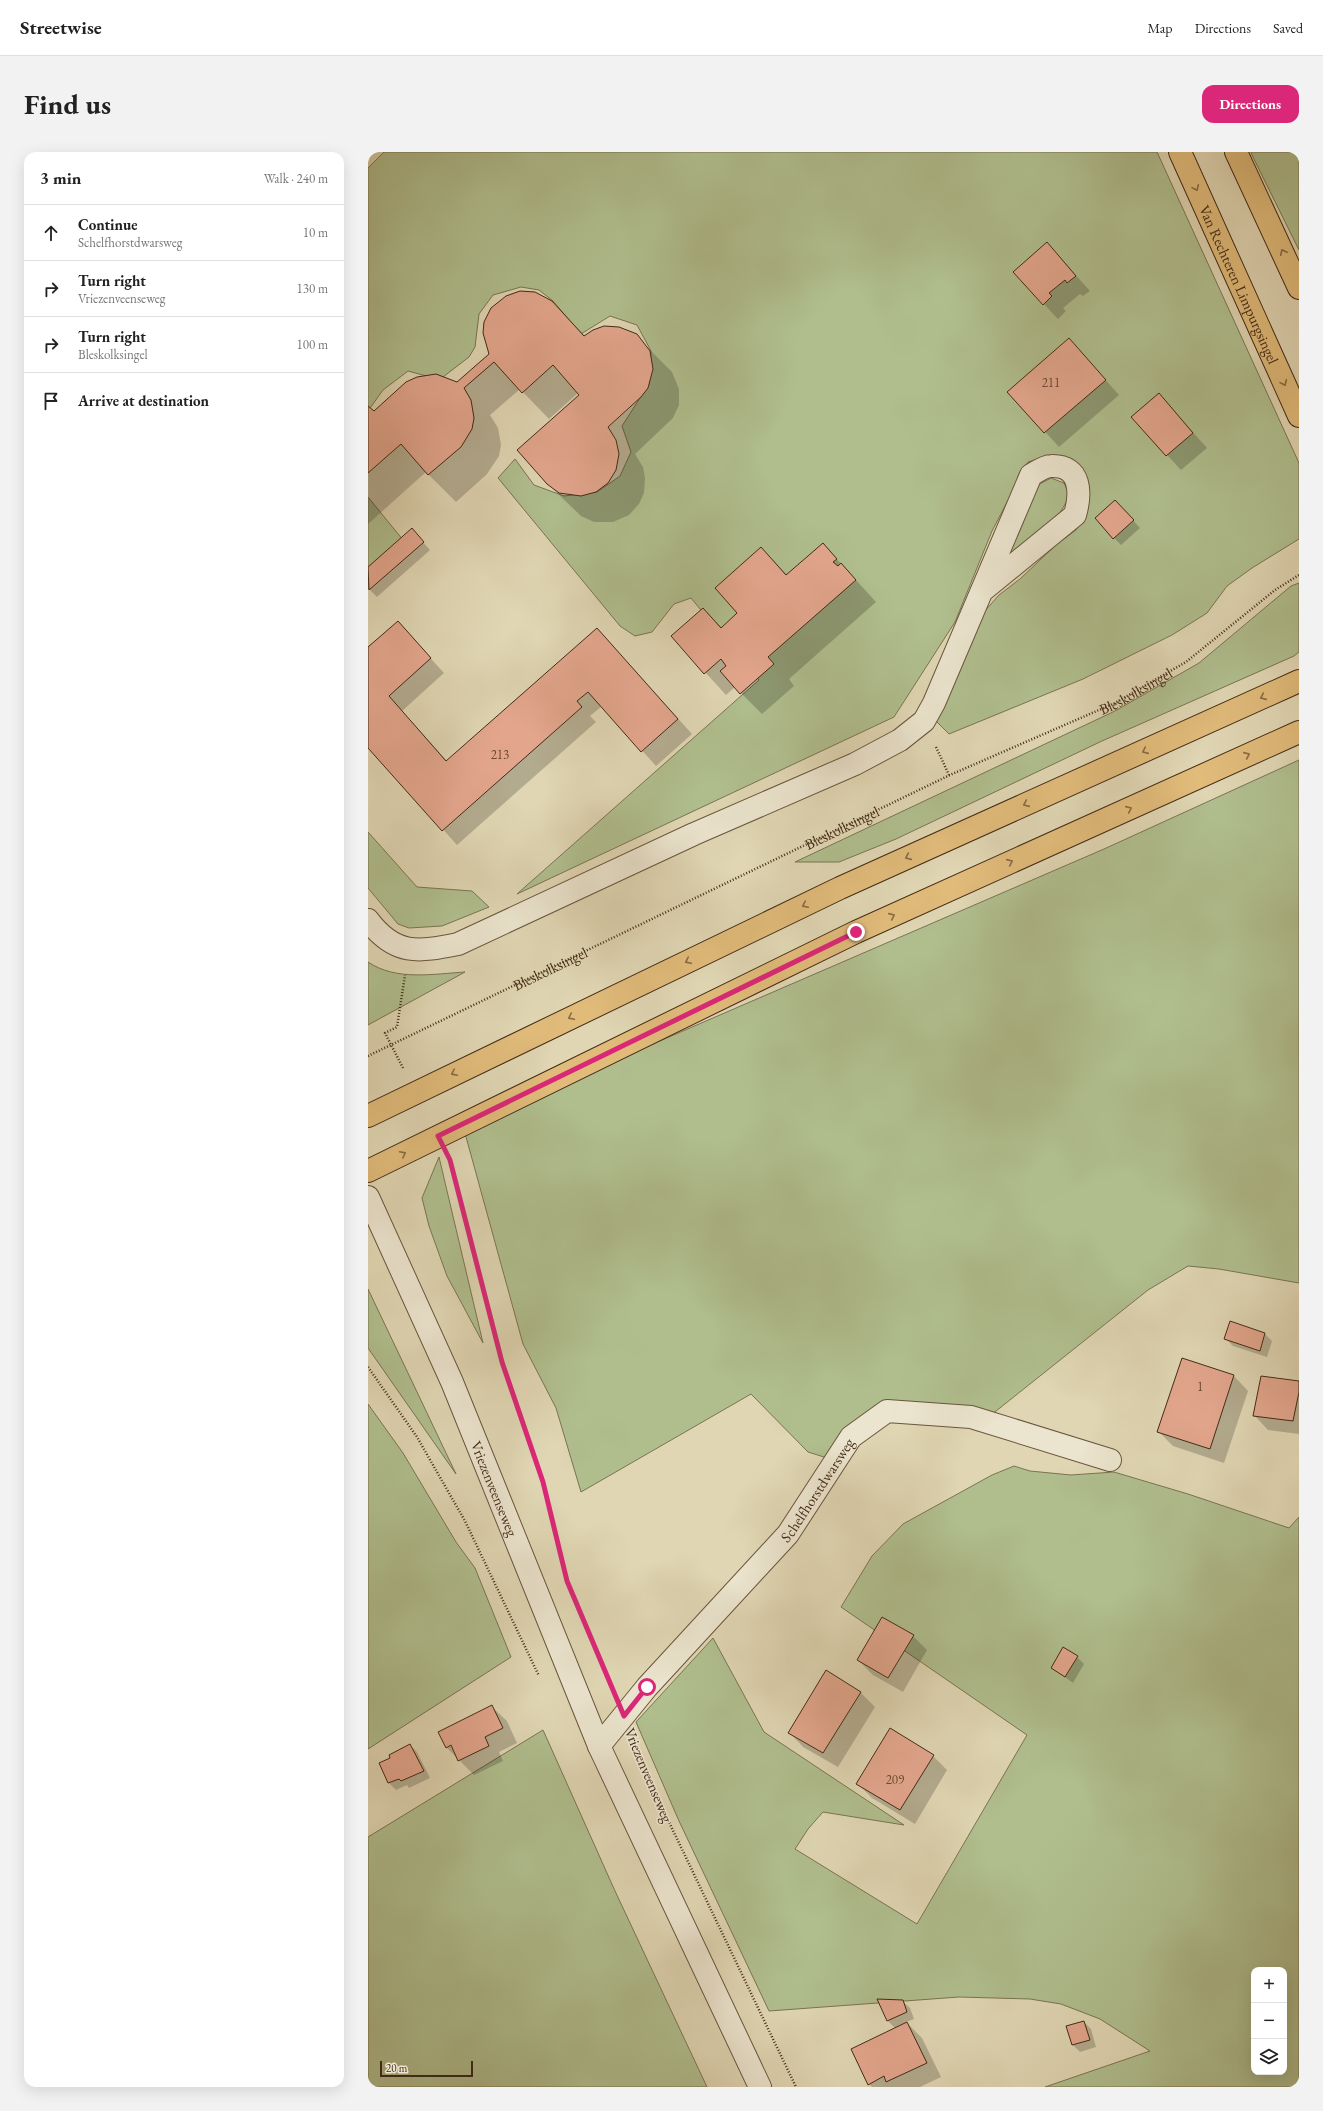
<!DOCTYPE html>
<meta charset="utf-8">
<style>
body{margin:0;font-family:"EB Garamond",serif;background:#f2f2f2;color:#222}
.controls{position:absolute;right:12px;bottom:12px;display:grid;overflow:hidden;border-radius:8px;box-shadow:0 4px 16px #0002}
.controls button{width:36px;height:36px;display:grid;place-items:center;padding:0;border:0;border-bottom:1px solid #e0e0e0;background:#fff;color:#222;font:20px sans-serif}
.scale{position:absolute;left:12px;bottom:10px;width:93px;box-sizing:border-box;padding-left:4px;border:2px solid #432a16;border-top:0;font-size:11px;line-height:14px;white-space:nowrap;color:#432a16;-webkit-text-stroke:3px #ebe4ce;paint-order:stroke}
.stop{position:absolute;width:12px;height:12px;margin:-9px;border:3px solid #db2777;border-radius:50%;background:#fff}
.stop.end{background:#db2777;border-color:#fff;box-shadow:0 1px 4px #0008}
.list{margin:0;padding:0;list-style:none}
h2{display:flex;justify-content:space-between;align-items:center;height:52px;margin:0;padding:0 16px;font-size:17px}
h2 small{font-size:13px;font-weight:400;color:#767676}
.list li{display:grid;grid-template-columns:26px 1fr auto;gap:12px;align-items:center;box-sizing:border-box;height:56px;padding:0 16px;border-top:1px solid #e0e0e0}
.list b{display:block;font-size:15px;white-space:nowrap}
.list p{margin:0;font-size:13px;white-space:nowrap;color:#767676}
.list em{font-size:13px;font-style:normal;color:#767676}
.icon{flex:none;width:22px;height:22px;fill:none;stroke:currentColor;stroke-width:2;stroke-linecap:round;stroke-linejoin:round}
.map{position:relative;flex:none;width:931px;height:1935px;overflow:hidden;border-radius:12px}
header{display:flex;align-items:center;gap:24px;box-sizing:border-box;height:56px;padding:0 20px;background:#fff;border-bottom:1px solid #e0e0e0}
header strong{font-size:19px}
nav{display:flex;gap:22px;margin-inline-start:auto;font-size:14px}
.intro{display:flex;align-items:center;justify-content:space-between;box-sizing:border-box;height:96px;padding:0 24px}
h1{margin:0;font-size:28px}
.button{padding:10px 18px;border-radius:12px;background:#db2777;color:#fff;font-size:14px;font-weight:700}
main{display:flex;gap:24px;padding:0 24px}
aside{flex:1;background:#fff;border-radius:12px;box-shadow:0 4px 16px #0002}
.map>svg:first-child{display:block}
</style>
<header>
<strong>Streetwise</strong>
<nav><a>Map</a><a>Directions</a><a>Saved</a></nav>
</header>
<div class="intro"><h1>Find us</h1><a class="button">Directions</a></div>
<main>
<aside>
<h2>3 min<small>Walk · 240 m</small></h2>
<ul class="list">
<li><svg class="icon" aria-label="ahead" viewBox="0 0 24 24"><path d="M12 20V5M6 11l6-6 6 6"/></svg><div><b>Continue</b><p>Schelfhorstdwarsweg</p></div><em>10 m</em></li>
<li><svg class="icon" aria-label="right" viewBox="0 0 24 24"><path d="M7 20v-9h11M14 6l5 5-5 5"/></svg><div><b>Turn right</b><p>Vriezenveenseweg</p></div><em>130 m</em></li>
<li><svg class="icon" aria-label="right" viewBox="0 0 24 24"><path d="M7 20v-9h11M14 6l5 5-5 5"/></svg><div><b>Turn right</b><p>Bleskolksingel</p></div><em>100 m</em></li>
<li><svg class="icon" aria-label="arrive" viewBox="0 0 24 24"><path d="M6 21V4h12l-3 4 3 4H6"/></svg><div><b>Arrive at destination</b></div></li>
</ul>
</aside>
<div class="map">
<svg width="931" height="1935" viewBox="0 0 931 1935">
<rect width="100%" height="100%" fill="#e0d6b3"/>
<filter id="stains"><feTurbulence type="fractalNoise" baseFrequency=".005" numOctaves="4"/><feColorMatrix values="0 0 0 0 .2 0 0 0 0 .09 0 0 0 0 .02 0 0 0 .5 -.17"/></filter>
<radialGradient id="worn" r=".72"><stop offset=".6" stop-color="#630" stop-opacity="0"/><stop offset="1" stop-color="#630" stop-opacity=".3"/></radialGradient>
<path fill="#b0be8e" stroke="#7a7452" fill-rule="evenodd" d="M16 0H789L931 311V387L884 416 859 434 839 461 804 483 715 527 581 582 567 568 615 461 631 443 652 427 689 392 708 378 720 357 721 342 702 312 682 303 660 310 624 379 587 470 526 565 149 742 391 528 323 446 306 452 284 480 267 484 252 474 130 326 147 307 166 333 196 344 229 340 252 324 263 300 254 274 281 232 283 199 269 173 242 164 213 182 185 149 171 138 153 135 125 143 111 162 107 195 101 205 75 225H62L40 219 15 238 0 259V16Z
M883 0H931V98L883 1Z
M683 326 696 331 701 342C694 369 660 392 639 410L635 406 668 334Z
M0 345 44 399 0 437Z
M931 431V500L926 504 734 589 528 687 471 710H427L747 559 831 511 923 434Z
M931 608V1131L851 1117 820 1114 780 1138 623 1263 506 1265 475 1311 440 1300 383 1242 213 1340 188 1256 155 1192 95 974 736 697Z
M0 680 49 735 104 739 121 755 74 774 41 776 30 772 0 736Z
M0 810C28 829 65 822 97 820L0 873Z
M71 1005 115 1191 79 1124 61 1074 54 1046Z
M0 1137 88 1322 0 1196Z
M0 1252 35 1301 88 1390 107 1416 143 1505 0 1597Z
M646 1314 662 1319 703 1323 746 1320 820 1342 921 1376 931 1365V1935H677L782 1899 732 1867 693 1852 662 1847 591 1845 401 1859 311 1669 268 1570 345 1486 396 1580 536 1673 455 1660 440 1677 427 1697 549 1772 659 1583 473 1455 504 1404 535 1372 624 1323ZM886 1818H916V1920H886Z
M175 1578 247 1739 339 1935H0V1685Z"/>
<path fill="#0003" d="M679 91 722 139 715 144 712 142 695 156 698 159 690 167 646 120Z
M183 149 217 184 265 181 304 220 311 237V253L305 266 267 302 275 315 277 326 276 341 271 352 261 363 245 370H226L213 364 185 337 212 243 210 241 181 267 152 237 122 263 130 276 133 293 131 304 119 322 88 350 58 320 0 372V256L6 260 89 231Z
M701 187 751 243 691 295 641 240Z
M791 242 839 296 813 318 764 265Z
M754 356 772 376 753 393 746 386Z
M44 378 62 398 9 445 0 436V416Z
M455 392 508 450 421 527 426 534 394 562 367 535 358 543 304 484 335 457 354 476 371 461 393 396 420 424Z
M30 470 76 521 34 559 79 609 229 477 324 582 288 614 234 554 222 564 228 570 89 693 0 594V497Z
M863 1170 897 1182 904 1189 899 1205 865 1194 858 1187Z
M866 1224 880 1239 856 1311 805 1294 791 1280Z
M931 1230V1282L900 1278 886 1263Z
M545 1484 559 1498 535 1540 505 1523 490 1508Z
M709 1505 716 1512 705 1531 684 1516Z
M492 1540 507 1555 470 1615 435 1595 421 1580Z
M124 1555 139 1569 149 1591 131 1600 135 1609 106 1623 78 1595Z
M42 1593 49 1600 62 1626 41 1636 39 1633 28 1638 21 1631 12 1612Z
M565 1604 579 1618 547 1672 504 1646 489 1631Z
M534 1849 542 1856 546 1867 538 1870 554 1886 573 1925 552 1935H504L501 1932 528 1877 519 1868Z
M716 1870 723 1877 728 1895 712 1900 705 1893 699 1875Z"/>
<path fill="#e3a68d" stroke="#432a16" d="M679 90 708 124 699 131 697 128 681 141 684 144 675 153 645 120Z
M152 139 167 140 184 149 216 184 225 178 236 174 251 175 269 182 282 199 285 217 280 236 273 245 240 275 248 288 251 302 248 318 240 331 228 340 213 344 191 341 179 332 149 298 211 243 185 213 154 241 126 210 96 236 103 248 106 266 104 277 93 295 60 323 33 292 0 321V254L6 259 38 230 49 225 68 222 89 230 121 202 115 181 116 170 123 156 138 144Z
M701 186 738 228 676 281 639 240Z
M791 241 825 281 798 304 763 265Z
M747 348 766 368 745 387 727 366Z
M44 376 56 390 1 438 0 415Z
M455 391 469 407 465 410 470 414 473 411 488 428 400 505 406 512 372 542 352 519 358 514 353 507 336 522 303 484 335 456 353 476 369 461 347 436 393 395 418 423Z
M30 469 63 506 21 544 78 609 229 476 310 567 273 600 220 540 209 549 214 555 74 679 0 596V495Z
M862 1169 897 1181 892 1199 856 1187Z
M814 1206 866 1223 842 1297 789 1280Z
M893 1224 931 1229V1240L925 1269 885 1264Z
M514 1465 546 1483 520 1526 489 1508Z
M695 1495 710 1504 697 1525 683 1516Z
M458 1518 493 1540 455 1601 420 1581Z
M124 1553 135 1576 117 1585 121 1594 90 1609 83 1593 78 1596 70 1580Z
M522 1576 566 1603 532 1658 488 1632Z
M42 1592 56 1619 33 1629 31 1627 20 1631 11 1611 22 1606 21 1603Z
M509 1847 535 1848 539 1860 519 1869Z
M716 1869 722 1888 704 1893 698 1874Z
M539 1870 559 1911 518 1930 516 1924 500 1933 483 1897Z"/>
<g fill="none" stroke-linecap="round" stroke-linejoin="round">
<defs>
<g id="minor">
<path d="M0 768C27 804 50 800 90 792L326 682 487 612 532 588 556 569 566 551 663 323C668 320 677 314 683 314 714 313 713 342 707 363L614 439"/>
<path id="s2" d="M0 1045 84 1230 231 1594 392 1935"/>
<path id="s3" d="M231 1594 279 1535 420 1382 483 1285 519 1259 603 1265 742 1308"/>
</g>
<g id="major">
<path id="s4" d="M812 0 931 264"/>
<path d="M868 0 931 136"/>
<path d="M0 964 472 736 931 529"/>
<path d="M0 1019 488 780 931 580"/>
</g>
</defs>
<use href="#minor" stroke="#6a553d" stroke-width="24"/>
<use href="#major" stroke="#432a16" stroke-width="24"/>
<g stroke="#432a16" stroke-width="2.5" stroke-dasharray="1 2" stroke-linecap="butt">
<path d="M568 595 581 623"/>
<path id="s1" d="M0 904 582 623 747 551 818 510 907 438 931 423"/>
<path d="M35 916 17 881 29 875 37 823"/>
<path d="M83 1010 134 1211 175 1330 199 1429 244 1535"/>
<path d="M0 1215 49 1285 97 1369 171 1524"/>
<path d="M267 1594 276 1618 428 1935"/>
</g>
<use href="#minor" stroke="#ebe4ce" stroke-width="22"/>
<use href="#major" stroke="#e0bb7a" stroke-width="22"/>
</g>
<defs><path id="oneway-chevron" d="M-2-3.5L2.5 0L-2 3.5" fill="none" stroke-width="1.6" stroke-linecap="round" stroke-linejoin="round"/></defs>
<g stroke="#8a6b43">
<use href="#oneway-chevron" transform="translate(828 36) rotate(66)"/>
<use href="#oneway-chevron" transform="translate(915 100) rotate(-115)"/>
<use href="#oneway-chevron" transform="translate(916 231) rotate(66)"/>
<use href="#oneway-chevron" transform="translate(895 545) rotate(156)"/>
<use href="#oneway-chevron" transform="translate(777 599) rotate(156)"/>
<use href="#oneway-chevron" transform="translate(879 603) rotate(-24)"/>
<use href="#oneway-chevron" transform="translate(658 652) rotate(156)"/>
<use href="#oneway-chevron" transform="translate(761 657) rotate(-24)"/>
<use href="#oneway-chevron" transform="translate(540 705) rotate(156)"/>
<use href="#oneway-chevron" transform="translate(642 710) rotate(-24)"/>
<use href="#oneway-chevron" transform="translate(437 753) rotate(154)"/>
<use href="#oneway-chevron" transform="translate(524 764) rotate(-24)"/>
<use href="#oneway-chevron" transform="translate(320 809) rotate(154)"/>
<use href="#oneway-chevron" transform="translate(203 865) rotate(154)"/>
<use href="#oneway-chevron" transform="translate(86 921) rotate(154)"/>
<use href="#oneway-chevron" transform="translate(35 1002) rotate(-27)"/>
</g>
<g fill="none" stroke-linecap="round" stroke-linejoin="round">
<path stroke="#db2777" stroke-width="5" d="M279 1535 256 1564 199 1429 175 1330 134 1210 82 1008 70 984 488 780"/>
</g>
<g text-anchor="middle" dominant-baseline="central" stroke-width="3.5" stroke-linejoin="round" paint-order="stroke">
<g font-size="13" fill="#6b4934">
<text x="683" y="230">211</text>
<text x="132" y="602">213</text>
<text x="832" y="1234">1</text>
<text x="527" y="1627">209</text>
</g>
<g font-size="15" fill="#432a16" stroke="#ebe4ce">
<text stroke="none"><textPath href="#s4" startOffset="145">Van Rechteren Limpurgsingel</textPath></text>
<text stroke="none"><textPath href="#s1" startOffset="850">Bleskolksingel</textPath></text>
<text stroke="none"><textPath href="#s1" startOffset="526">Bleskolksingel</textPath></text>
<text stroke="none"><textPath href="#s1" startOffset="202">Bleskolksingel</textPath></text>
<text stroke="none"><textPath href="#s2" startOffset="318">Vriezenveenseweg</textPath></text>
<text stroke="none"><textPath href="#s3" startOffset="337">Schelfhorstdwarsweg</textPath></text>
<text transform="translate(281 1623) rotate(67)">Vriezenveenseweg</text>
</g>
</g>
<rect width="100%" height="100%" filter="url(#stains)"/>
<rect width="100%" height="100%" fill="url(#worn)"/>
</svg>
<div class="controls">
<button>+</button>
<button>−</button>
<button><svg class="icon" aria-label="layers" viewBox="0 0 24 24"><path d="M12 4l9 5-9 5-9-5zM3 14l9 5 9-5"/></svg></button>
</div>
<div class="scale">20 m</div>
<div class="stop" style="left:279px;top:1535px"></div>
<div class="stop end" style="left:488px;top:780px"></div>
</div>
</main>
